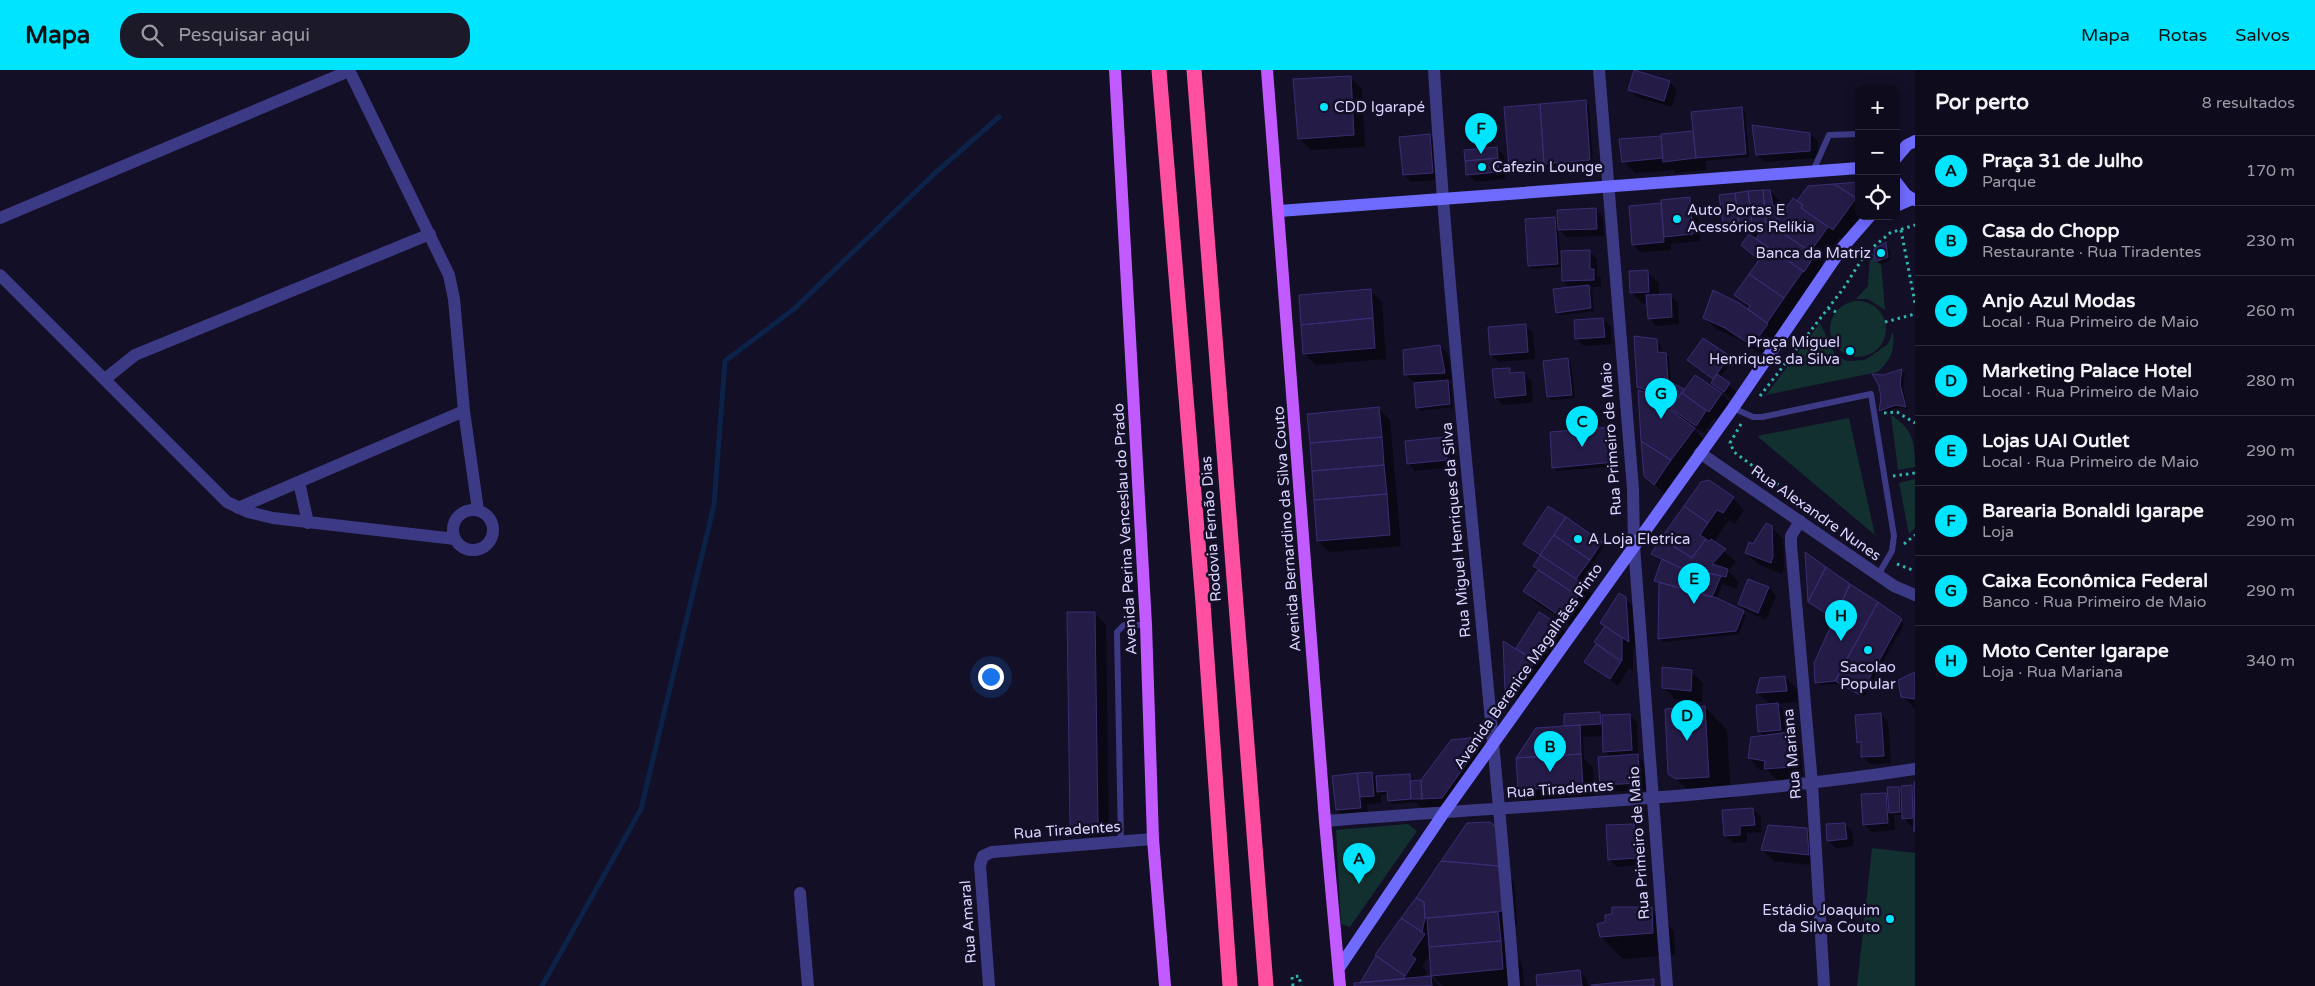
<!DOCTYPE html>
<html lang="pt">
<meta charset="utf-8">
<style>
body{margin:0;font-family:"Varela Round",sans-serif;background:#1c1929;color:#f1f3f6}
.controls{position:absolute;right:15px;top:15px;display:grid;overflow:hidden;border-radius:10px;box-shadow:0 2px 12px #0003}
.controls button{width:45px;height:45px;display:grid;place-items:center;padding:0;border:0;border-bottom:1px solid #2e2b3b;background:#0e0b1c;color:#f1f3f6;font:25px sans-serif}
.you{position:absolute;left:990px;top:606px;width:18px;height:18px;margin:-12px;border:4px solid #fff;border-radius:50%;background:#1a73e8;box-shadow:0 0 0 8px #1a73e833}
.badge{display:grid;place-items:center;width:32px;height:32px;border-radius:50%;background:#00e5ff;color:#111;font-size:16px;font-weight:700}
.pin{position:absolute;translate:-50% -41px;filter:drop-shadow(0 1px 2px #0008)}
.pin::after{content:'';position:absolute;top:26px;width:18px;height:15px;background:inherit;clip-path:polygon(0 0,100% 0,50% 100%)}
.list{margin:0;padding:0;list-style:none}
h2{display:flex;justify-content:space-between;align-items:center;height:65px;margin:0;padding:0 20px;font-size:21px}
h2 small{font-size:16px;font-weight:400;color:#9b9ba3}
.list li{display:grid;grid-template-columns:32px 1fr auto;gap:15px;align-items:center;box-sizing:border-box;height:70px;padding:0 20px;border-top:1px solid #2e2b3b}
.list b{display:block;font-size:19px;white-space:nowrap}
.list p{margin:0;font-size:16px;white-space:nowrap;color:#9b9ba3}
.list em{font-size:16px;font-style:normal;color:#9b9ba3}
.icon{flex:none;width:28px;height:28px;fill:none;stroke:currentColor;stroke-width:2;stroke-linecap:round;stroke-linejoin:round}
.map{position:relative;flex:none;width:1915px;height:916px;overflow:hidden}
header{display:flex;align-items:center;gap:30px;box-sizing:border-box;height:70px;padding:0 25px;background:#00e5ff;color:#111}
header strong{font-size:24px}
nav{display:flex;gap:28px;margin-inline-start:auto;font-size:18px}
.search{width:350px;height:45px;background:#1c1929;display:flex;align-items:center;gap:12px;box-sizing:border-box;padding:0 18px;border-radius:20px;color:#9b9ba3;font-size:19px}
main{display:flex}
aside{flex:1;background:#0e0b1c}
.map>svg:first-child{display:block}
</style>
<header>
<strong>Mapa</strong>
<div class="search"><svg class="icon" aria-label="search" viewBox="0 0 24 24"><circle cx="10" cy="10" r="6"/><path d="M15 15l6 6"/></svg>Pesquisar aqui</div>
<nav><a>Mapa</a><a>Rotas</a><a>Salvos</a></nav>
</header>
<main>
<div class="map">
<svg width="1915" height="916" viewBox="0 0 1915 916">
<rect width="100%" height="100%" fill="#130f26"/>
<path fill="#12302f" d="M1873 183 1875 193 1881 192 1885 240 1868 229H1856L1868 216 1870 184Z
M1830 259a28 28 0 1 1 56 0a28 28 0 1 1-56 0Z
M1820 253 1836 286 1847 291 1865 290 1888 274 1893 262C1895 281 1891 289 1878 302L1766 325Z
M1891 345C1913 359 1915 372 1915 397L1898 400Z
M1849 348 1875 465 1757 366Z
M1915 409V458L1909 464 1899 413Z
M1408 754 1417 761 1350 857 1341 854 1336 760Z
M1872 778 1915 783V916H1857Z"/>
<path fill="#0007" fill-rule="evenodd" d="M1350 7 1362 19 1365 77 1311 80 1300 69Z
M1670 12 1677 20 1672 37 1637 27 1630 19Z
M1585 31 1589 35 1593 93 1513 100 1510 96Z
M1742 38 1745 42 1749 87 1706 91V100L1676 103 1673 100 1635 103 1623 91 1620 70 1694 62Z
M1810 64 1818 71 1817 88 1765 92 1757 85Z
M1430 65 1437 73 1440 110 1411 112 1404 105Z
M1496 78 1504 86 1506 109 1475 112 1468 104Z
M1859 113V146H1862L1845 171 1840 167 1821 194 1825 198 1764 286 1738 269 1716 259 1704 247 1748 241 1750 238 1736 225 1760 191 1743 175 1750 165 1748 163 1736 165 1724 153 1770 121 1781 132 1782 136 1787 138 1797 132ZM1759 166 1756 170 1751 167Z
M1690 128 1697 136 1700 171 1670 174 1671 180 1640 182 1633 174 1630 137 1663 135Z
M1595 139 1603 147 1604 166 1567 167 1558 159 1560 183 1589 181 1597 189V205L1601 208V217H1589L1592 220 1594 241 1560 245 1557 242 1571 218 1563 211 1562 197 1533 199 1529 196 1554 148 1559 152Z
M1886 174 1889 177 1891 190 1880 195 1876 191 1875 179Z
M1647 202 1659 213V226L1670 225 1678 233 1679 254 1656 256 1649 248 1648 233 1643 234 1631 222Z
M1370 220 1382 232 1386 289 1316 295 1305 283Z
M1603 249 1611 257 1612 274 1584 276 1576 268Z
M1526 256 1533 263 1535 289 1499 292 1491 285Z
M1656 270 1660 274 1661 283 1669 287 1671 314 1685 322 1696 307 1722 324 1732 335 1721 353 1714 348 1704 363 1690 355 1705 370 1666 425 1645 405V323L1638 317ZM1650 323 1675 336 1673 339 1683 349 1664 337Z
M1440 276 1448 284 1452 310H1446L1451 315 1453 337 1421 341 1418 337 1433 311 1413 312 1405 304Z
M1729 287 1732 291 1720 307 1741 326 1736 333 1712 313 1715 309 1692 293Z
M1568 290 1571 293 1575 328 1552 330 1548 326Z
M1509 299 1514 304 1524 303 1531 311 1533 332 1503 335 1496 328Z
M1902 301 1905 304 1903 318 1908 340 1900 337 1884 343 1881 340 1883 307Z
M1379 339 1390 350 1401 476 1330 482 1318 471Z
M1611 358 1615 361 1617 396 1557 401 1554 397Z
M1445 368 1452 376 1454 397 1415 401 1408 393Z
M1733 428 1744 440 1735 454 1729 450 1714 472 1736 492 1728 501 1739 512 1737 518 1722 514 1716 530 1746 545 1739 564 1663 572 1659 568 1660 514 1655 510 1662 492 1653 483Z
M1549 438 1604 476 1594 492 1589 490 1600 502 1588 520 1596 528 1575 558 1536 533 1525 521 1538 501 1534 496 1540 487 1524 474Z
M1771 457 1783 469 1784 498 1782 504 1758 494 1746 483Z
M1806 485 1904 554 1864 627 1840 614 1820 615 1817 612 1834 552 1809 532Z
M1749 510 1769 518 1776 526 1766 550 1747 541 1739 534Z
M1625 528 1637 540 1640 582 1633 578V601L1629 598 1618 616 1586 592 1603 579 1596 572Z
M1095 543 1106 555 1109 766 1083 767 1071 755Z
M1540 544 1557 555 1569 566 1518 632 1507 620 1516 580Z
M1691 602 1703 613 1702 632 1675 629 1663 617Z
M1915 603V639L1903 626Z
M1785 607 1797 619 1798 632 1776 634 1785 642 1787 663 1800 674 1803 708 1777 710 1767 700H1760L1749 688 1764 666 1760 662 1770 635 1757 622Z
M1705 637 1727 660 1731 729 1700 730 1669 703Z
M1600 643 1602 646 1629 645 1637 652 1638 687 1645 693 1647 720 1609 722 1601 715 1611 688 1604 681V666L1583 667 1584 689 1593 697 1594 727 1530 731 1519 720 1566 657 1565 645Z
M1881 644 1888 652 1891 693 1870 694 1863 687 1862 676 1858 672Z
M1482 671 1493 682 1454 739 1424 740 1416 732 1393 734 1389 731V724L1381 725V733L1367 734 1368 745 1344 747 1337 739 1334 707 1372 703 1376 708 1409 705 1413 712 1421 711Z
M1915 713V755L1911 756 1903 748V745H1894L1895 760 1872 762 1864 755 1886 724 1889 727 1898 718 1903 722 1912 717 1915 720Z
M1753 739 1761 747V762L1747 763V772L1733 773 1725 766Z
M1845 754 1852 761 1854 776 1836 778 1828 770Z
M1633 755 1641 762 1643 795 1617 797 1610 790Z
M1806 760 1818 771 1820 796 1774 791 1763 780Z
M1510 809 1514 812 1517 856 1509 857 1512 883 1522 894 1524 916H1443L1433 906 1431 883 1422 896 1427 902 1423 908 1431 907 1439 916H1355L1360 914 1417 828Z
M1652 839 1674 861 1675 885 1623 889 1601 867 1607 853Z
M1579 901 1587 909 1588 916H1538Z"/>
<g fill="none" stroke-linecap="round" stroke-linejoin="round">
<path stroke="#0c2248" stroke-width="5" d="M542 916 641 739 714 435 725 291 794 239 934 104 999 47"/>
</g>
<path fill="#241b47" stroke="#3b2d73" d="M1634 0 1670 11 1664 31 1628 20Z
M1351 6 1354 65 1298 69 1293 9Z
M1586 30 1590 90 1544 94 1540 34Z
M1540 34 1544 94 1509 97 1504 37Z
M1742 37 1746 84 1696 88 1691 42Z
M1752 55 1810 63V81L1756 85Z
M1693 61 1696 88 1663 92 1661 64Z
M1430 64 1433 103 1403 105 1399 67Z
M1661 66 1663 88 1622 92 1619 69Z
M1497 77 1498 88 1465 91 1464 80Z
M1498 88 1499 102 1466 105 1465 91Z
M1859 112V124L1856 128 1834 114Z
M1834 114 1856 128 1833 160 1801 138 1803 135 1797 131 1808 116Z
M1763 120 1766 152 1752 154 1748 121Z
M1763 120H1770L1773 136 1786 135 1772 156 1766 152Z
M1748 121 1752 154 1739 156 1735 123Z
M1735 123 1739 152 1723 154 1719 125Z
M1690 127 1693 164 1664 167 1661 130Z
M1793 128 1803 135 1801 138 1828 157 1810 182 1773 156Z
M1661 133 1664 172 1632 175 1629 136Z
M1596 138 1597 159 1558 160 1557 140Z
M1555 147 1558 194 1528 196 1525 149Z
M1766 152 1815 185 1804 202 1756 169Z
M1749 164 1803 201 1784 228 1749 204 1759 190 1741 175Z
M1886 172 1888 187 1875 192 1874 179Z
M1590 180V199H1594V210L1562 211 1561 181Z
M1648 200 1649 222 1630 223 1629 201Z
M1749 204 1784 228 1767 253 1748 239 1750 236 1734 225Z
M1589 215 1591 238 1556 243 1553 219Z
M1371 219 1373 248 1301 255 1299 225Z
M1713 220 1739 233 1768 254 1752 276 1725 258 1703 248Z
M1671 224 1672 247 1648 249 1646 225Z
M1373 248 1375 278 1303 284 1301 255Z
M1603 248 1605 267 1575 269 1574 250Z
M1526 254 1528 282 1490 285 1488 257Z
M1634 266 1657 269 1658 282 1666 283 1668 311 1684 319 1673 335 1655 326 1656 323 1637 317Z
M1703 268 1730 286 1713 309 1687 290Z
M1440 275 1445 303 1404 305 1403 280Z
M1568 288 1572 325 1547 327 1543 291Z
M1510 298V303L1524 302 1526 325 1495 328 1492 299Z
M1902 299 1900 314 1906 337 1896 335 1879 341 1881 328 1879 316 1872 304 1883 305Z
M1717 304 1730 313 1724 322 1711 313Z
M1695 305 1722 323 1709 342 1682 323Z
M1448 310 1450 334 1416 338 1414 313Z
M1638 320 1653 325 1652 327 1695 358 1671 390 1641 371Z
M1682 323 1706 341 1696 356 1671 339Z
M1379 337 1382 367 1310 373 1307 344Z
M1612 357 1615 392 1552 398 1550 362Z
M1382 367 1384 395 1312 401 1310 373Z
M1445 367 1447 390 1407 394 1405 371Z
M1641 371 1671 390 1654 415 1644 406Z
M1384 395 1387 424 1314 430 1312 401Z
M1709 410 1734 427 1723 443 1717 440 1708 453 1684 436 1701 412Z
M1387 424 1390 465 1317 471 1314 430Z
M1548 436 1566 447 1540 485 1523 474Z
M1684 436 1708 453 1700 465 1706 469 1692 488 1661 468Z
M1566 447 1602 472 1590 490 1554 465Z
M1766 453 1772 456 1773 486 1771 493 1745 483 1749 472 1753 474Z
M1554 465 1590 490 1576 509 1540 485Z
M1661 468 1692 488 1706 469 1709 471 1711 469 1726 479 1712 494 1728 499 1726 507 1708 503 1704 509 1651 484Z
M1805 482 1826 497 1808 532Z
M1540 485 1585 515 1578 526 1533 496Z
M1662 489 1704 509 1708 503 1721 506 1712 527 1654 511Z
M1826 497 1850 514 1834 549 1808 532Z
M1538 500 1578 526 1563 548 1523 521Z
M1748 509 1769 517 1758 543 1738 534Z
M1659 512 1717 528 1744 541 1736 561 1658 569Z
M1850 514 1878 532 1835 611 1815 613 1814 593Z
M1619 523 1626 527 1629 572 1600 553Z
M1878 532 1902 549 1860 625 1835 611Z
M1067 542H1095L1098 755 1070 756Z
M1539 542 1558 554 1535 591 1516 578Z
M1605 556 1622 568V591L1594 572Z
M1503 571 1535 591 1513 625 1505 621Z
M1596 574 1621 592 1610 609 1584 592Z
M1662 597 1692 600 1691 621 1662 618Z
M1915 602V629L1901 627 1898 610Z
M1785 606 1787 621 1756 623 1760 608Z
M1778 633 1781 660 1758 662 1756 635Z
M1705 636 1709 707 1676 709 1668 704 1665 639Z
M1600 642 1601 654 1564 656V644Z
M1881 643 1884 686 1861 687V672L1857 673 1855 645Z
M1630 644 1632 680 1603 682 1602 645Z
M1580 655 1581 684 1516 688 1536 658Z
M1789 662 1792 697 1764 699 1765 691 1748 688 1751 667Z
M1478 667 1483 670 1442 728 1422 729 1421 710 1451 670Z
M1581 684 1583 716 1518 720 1516 688Z
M1638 684 1640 713 1600 715 1598 687Z
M1372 702 1374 726 1360 727 1357 703Z
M1357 703 1361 738 1336 740 1332 706Z
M1410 704 1411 729 1388 731 1387 721 1377 722 1376 706Z
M1421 710 1422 729H1411L1410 711Z
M1914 712H1915L1914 762Z
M1912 715 1913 748 1902 749 1901 716Z
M1887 717H1899L1900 742 1889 743Z
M1886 723 1888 753 1863 755 1861 724Z
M1753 738 1755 755 1740 756V765L1724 766 1722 740Z
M1490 752 1497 757 1499 796 1441 791 1467 753Z
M1845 753 1847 769 1827 771 1826 754Z
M1634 754 1636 788 1608 790 1606 755Z
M1768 755 1807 758 1809 785 1761 780Z
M1441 791 1499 796 1502 841 1425 848 1424 832 1416 828Z
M1416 828 1424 832 1425 848 1422 862 1401 848Z
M1612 837H1652L1653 863 1600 867 1597 854 1605 852V845L1612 844Z
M1498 842 1501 871 1429 877 1427 848Z
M1401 848 1425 864 1411 885 1416 889 1405 906 1375 885Z
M1501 871 1503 899 1431 906 1429 877Z
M1376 886 1405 906 1404 909 1360 913Z
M1580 900 1582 916H1537L1536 905Z
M1431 906 1432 916H1354V913Z
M1654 909V916H1591V915Z"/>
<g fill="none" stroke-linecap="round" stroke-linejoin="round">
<path stroke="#2fb8b0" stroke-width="3" stroke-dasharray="2.5 4" stroke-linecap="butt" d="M1901 160 1915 233
M1828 238 1836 242
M1885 252 1915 244
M1760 326 1843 219 1866 183 1890 163 1915 155
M1884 343 1897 342 1915 353
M1741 354 1730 373 1734 382 1826 450
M1893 406 1915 403
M1904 474 1915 465
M1897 494 1915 501
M1293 916 1292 907 1299 906 1301 916"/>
<path stroke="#3d3a85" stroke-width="6" d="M1813 101 1829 65 1859 64
M1733 338 1753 347H1762L1871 324 1894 466 1892 481 1878 505
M1121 772 1117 562 1124 555H1146"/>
<path stroke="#3d3a85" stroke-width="12" d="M349 0 449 205 454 229 464 341 478 440
M1434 0C1453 306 1491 610 1514 916
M1599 0 1633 419 1634 476 1667 916
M0 148 349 1
M0 205 227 432 248 442 273 448 455 469
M105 309 135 285 430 164
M299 412 308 453
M238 438 464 341
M453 460a20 20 0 1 1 40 0a20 20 0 1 1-40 0Z
M1800 451 1791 466V475L1812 714 1824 916
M1325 751C1522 735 1719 729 1915 699
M800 823 808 916
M989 916 980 795 983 786 992 782 1153 769"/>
<path stroke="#3d3a85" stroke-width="12" d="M1700 383 1878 505 1894 516 1915 525"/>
<path stroke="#6f6bff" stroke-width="12" d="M1896 88 1907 75 1915 71
M1896 112 1906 125 1915 130
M1896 136 1912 129
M1279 141 1859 98
M1339 898 1445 741 1733 338 1842 178 1870 146"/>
<path stroke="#c25bff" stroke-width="12" d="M1115 0 1146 555 1153 769 1165 916
M1267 0 1325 751 1340 916"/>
<path stroke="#ff4fa3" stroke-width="15" d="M1159 0 1203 533 1230 916
M1194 0 1266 916"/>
</g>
<g fill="#00e5ff" stroke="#130f26" stroke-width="2">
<circle cx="1324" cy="37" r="5"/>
<circle cx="1482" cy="97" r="5"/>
<circle cx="1677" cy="149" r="5"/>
<circle cx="1881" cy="183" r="5"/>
<circle cx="1850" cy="281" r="5"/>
<circle cx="1578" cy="469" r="5"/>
<circle cx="1868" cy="580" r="5"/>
<circle cx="1890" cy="849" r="5"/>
</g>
<g text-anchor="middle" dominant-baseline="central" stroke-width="5" stroke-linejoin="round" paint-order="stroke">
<g font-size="15" fill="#d9d4ff" stroke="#130f26" text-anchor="start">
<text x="1334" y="37">CDD Igarapé</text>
<text x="1492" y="97">Cafezin Lounge</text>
<text x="1687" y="140">Auto Portas E<tspan x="1687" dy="17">Acessórios Relíkia</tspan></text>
<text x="1871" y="183" text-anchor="end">Banca da Matriz</text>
<text x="1840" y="272" text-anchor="end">Praça Miguel<tspan x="1840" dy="17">Henriques da Silva</tspan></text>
<text x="1588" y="469">A Loja Eletrica</text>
<text x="1868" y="597" text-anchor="middle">Sacolao<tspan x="1868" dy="17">Popular</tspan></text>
<text x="1880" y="840" text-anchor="end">Estádio Joaquim<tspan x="1880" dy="17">da Silva Couto</tspan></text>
</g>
<g font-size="15" fill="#d9d4ff" stroke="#130f26">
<text transform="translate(1611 369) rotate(-94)">Rua Primeiro de Maio</text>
<text transform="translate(1816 443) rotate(35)">Rua Alexandre Nunes</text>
<text transform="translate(1125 459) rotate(-93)">Avenida Perina Venceslau do Prado</text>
<text transform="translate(1211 459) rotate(-94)">Rodovia Fernão Dias</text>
<text transform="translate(1287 459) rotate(-94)">Avenida Bernardino da Silva Couto</text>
<text transform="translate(1456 460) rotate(-95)">Rua Miguel Henriques da Silva</text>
<text transform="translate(1528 596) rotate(-55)">Avenida Berenice Magalhães Pinto</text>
<text transform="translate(1792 684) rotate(-95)">Rua Mariana</text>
<text transform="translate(1560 719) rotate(-4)">Rua Tiradentes</text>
<text transform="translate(1067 760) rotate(-4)">Rua Tiradentes</text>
<text transform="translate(1639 773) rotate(-94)">Rua Primeiro de Maio</text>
<text transform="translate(968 852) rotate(-94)">Rua Amaral</text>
</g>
</g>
</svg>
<div class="controls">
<button>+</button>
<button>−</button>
<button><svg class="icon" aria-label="locate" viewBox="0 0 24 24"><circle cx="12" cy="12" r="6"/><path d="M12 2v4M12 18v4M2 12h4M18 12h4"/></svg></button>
</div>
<div class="you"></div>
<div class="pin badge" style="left:1359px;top:814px">A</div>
<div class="pin badge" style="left:1550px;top:702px">B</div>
<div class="pin badge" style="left:1582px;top:377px">C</div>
<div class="pin badge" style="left:1687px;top:671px">D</div>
<div class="pin badge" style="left:1694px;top:534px">E</div>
<div class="pin badge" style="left:1481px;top:84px">F</div>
<div class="pin badge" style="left:1661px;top:349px">G</div>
<div class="pin badge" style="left:1841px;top:571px">H</div>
</div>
<aside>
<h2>Por perto<small>8 resultados</small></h2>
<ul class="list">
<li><span class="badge">A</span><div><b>Praça 31 de Julho</b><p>Parque</p></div><em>170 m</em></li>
<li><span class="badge">B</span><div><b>Casa do Chopp</b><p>Restaurante · Rua Tiradentes</p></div><em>230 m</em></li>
<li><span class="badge">C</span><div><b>Anjo Azul Modas</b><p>Local · Rua Primeiro de Maio</p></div><em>260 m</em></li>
<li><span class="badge">D</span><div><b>Marketing Palace Hotel</b><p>Local · Rua Primeiro de Maio</p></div><em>280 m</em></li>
<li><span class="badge">E</span><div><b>Lojas UAI Outlet</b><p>Local · Rua Primeiro de Maio</p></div><em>290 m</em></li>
<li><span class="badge">F</span><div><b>Barearia Bonaldi Igarape</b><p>Loja</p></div><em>290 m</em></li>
<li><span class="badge">G</span><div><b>Caixa Econômica Federal</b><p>Banco · Rua Primeiro de Maio</p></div><em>290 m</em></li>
<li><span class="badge">H</span><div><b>Moto Center Igarape</b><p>Loja · Rua Mariana</p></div><em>340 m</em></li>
</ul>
</aside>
</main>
